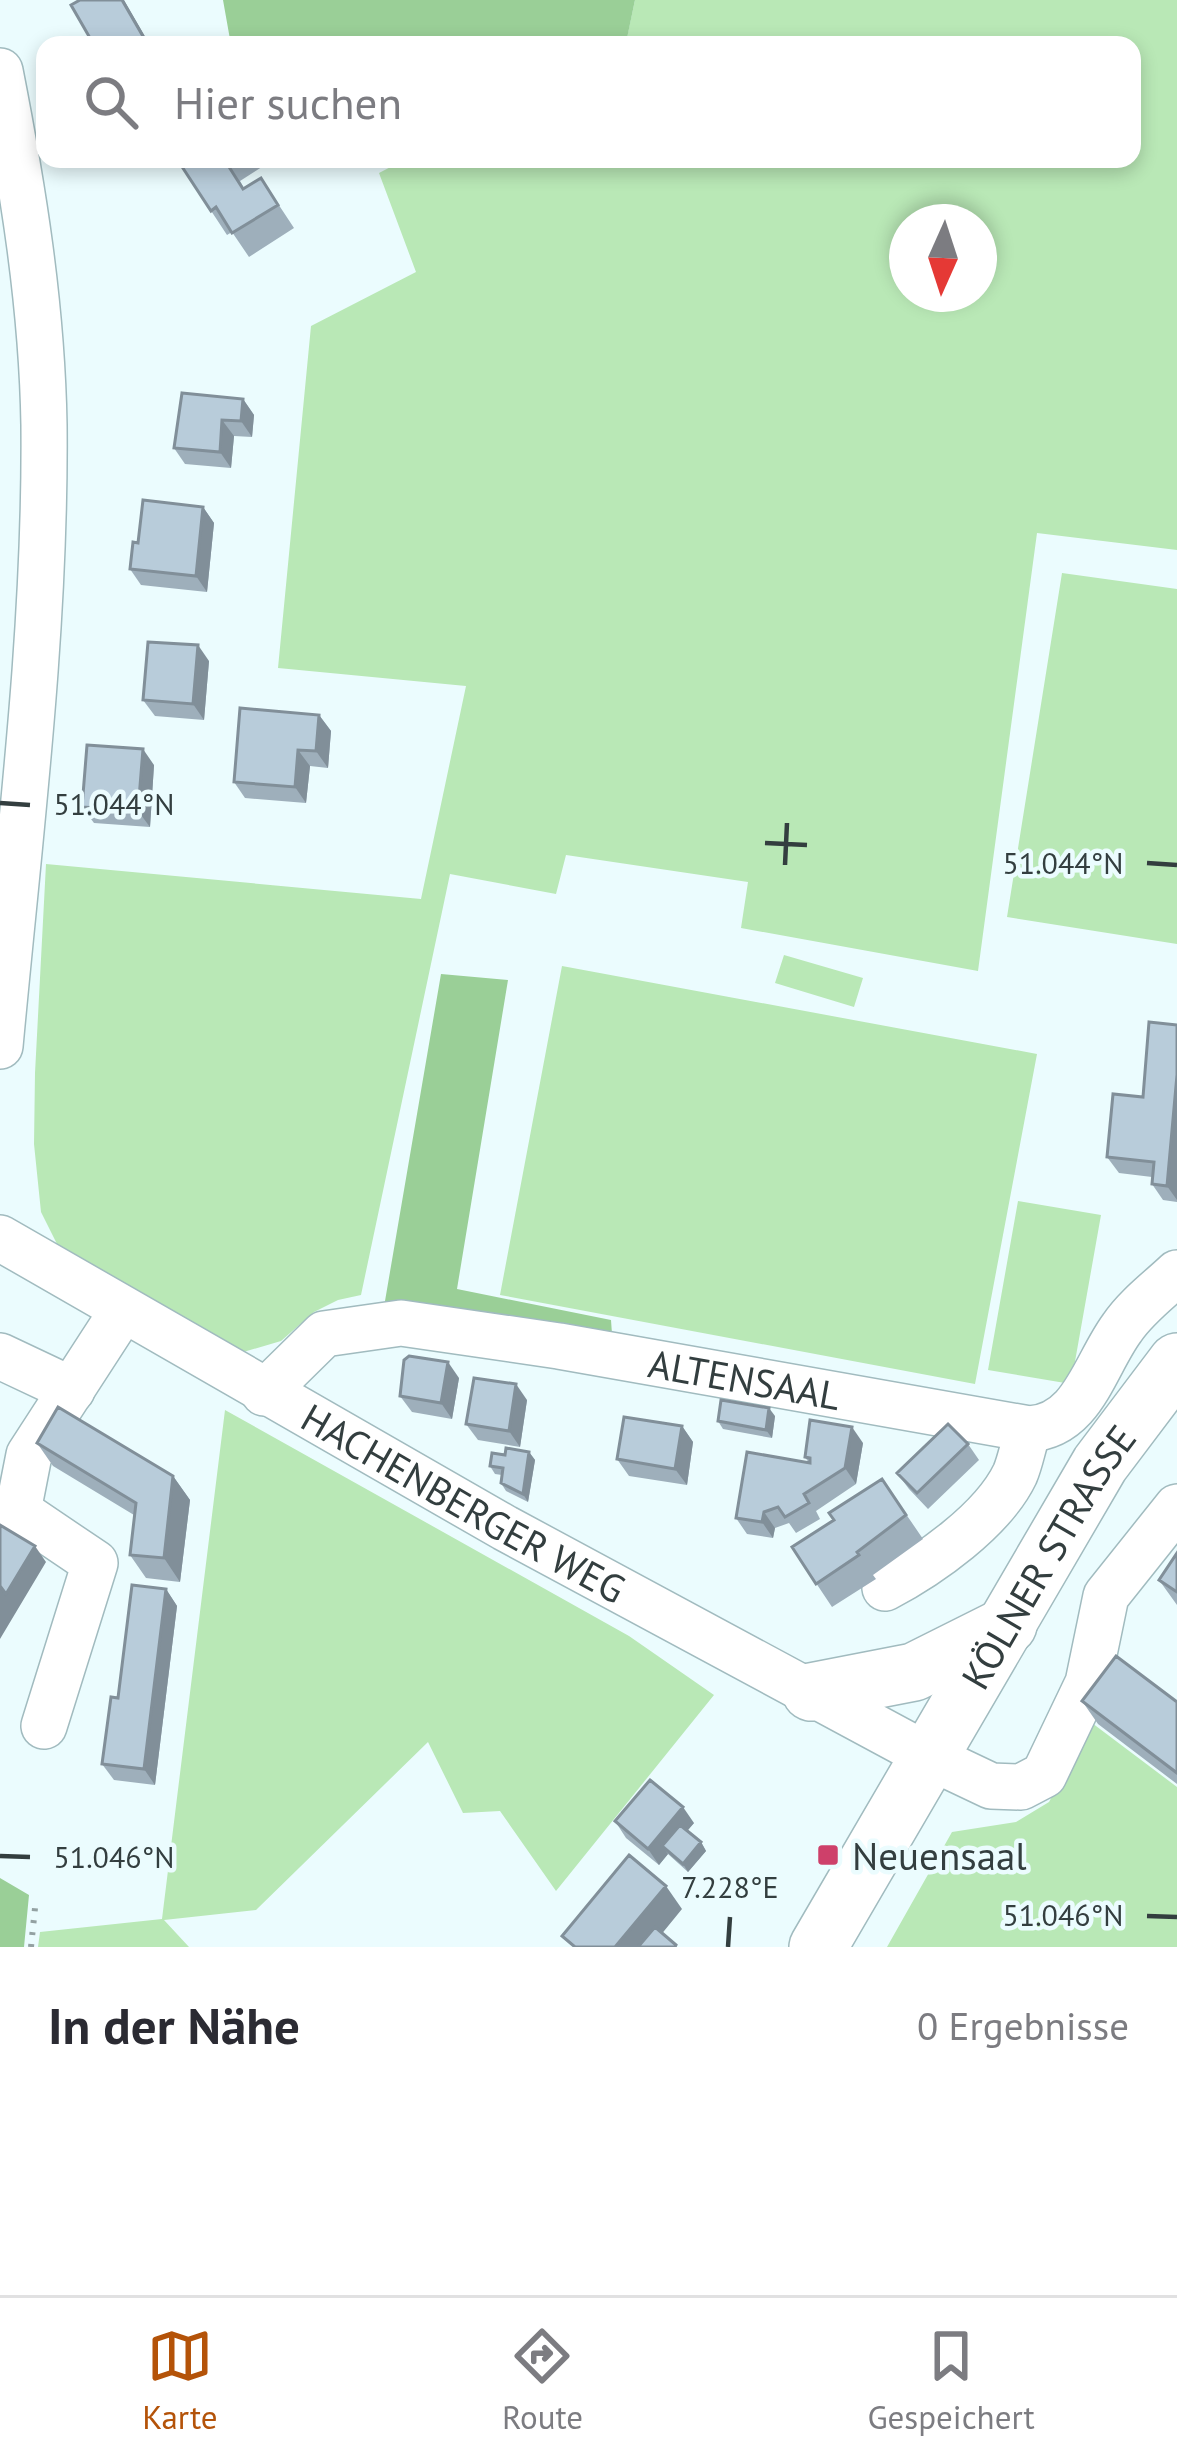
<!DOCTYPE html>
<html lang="de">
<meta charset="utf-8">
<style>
body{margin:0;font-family:"PT Sans",sans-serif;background:#f7f7f7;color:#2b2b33}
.compass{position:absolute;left:889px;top:204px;width:108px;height:108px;border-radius:50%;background:#fff;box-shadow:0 6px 18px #0003;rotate:183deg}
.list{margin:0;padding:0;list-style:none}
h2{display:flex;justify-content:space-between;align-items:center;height:156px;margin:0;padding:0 48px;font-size:51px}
h2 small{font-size:39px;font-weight:400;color:#7c7c81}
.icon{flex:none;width:66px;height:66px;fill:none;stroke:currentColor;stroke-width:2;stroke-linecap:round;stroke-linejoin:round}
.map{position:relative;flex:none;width:1177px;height:1947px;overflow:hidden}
.search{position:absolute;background:#fff;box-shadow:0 6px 18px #0003;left:36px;right:36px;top:36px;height:132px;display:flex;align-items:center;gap:30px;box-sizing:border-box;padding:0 42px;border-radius:24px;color:#7c7c81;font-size:45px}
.sheet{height:348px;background:#fff}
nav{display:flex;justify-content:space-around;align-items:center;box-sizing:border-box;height:168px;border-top:3px solid #e1e1e2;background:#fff;font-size:33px;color:#7c7c81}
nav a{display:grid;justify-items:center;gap:6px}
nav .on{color:#b45309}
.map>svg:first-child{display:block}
</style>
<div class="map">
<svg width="1177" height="1947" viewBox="0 0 1177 1947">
<rect width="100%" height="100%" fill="#ebfcfe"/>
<path fill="#b9e8b6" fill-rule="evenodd" d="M635 0H1177V550L1037 533 978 971 741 928 748 882 566 855 556 894 450 874 361 1295 338 1300 314 1312 281 1341 240 1353 59 1248 41 1212 34 1144 35 1073 46 864 421 899 466 686 278 668 311 326 416 272 379 173 406 159H1132V45H621L626 42ZM907 222H979V294H907Z
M1062 573 1177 589V944L1007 917Z
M784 955 863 978 854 1007 775 983Z
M562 966 1037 1054 975 1384 500 1295Z
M1018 1201 1101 1215 1071 1384 988 1370Z
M225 1410 629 1636 714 1695 556 1891 500 1811 463 1813 428 1742 256 1910 164 1920 189 1947H38L40 1932 162 1919Z
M1092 1723 1177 1787V1947H887L952 1832 1016 1822 1049 1802Z"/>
<path fill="#9acf97" d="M223 0H635L626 43 621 45H231Z
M441 974 508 980 457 1289 611 1320 613 1348 420 1314 385 1301Z
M0 1878 29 1895 24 1947H0Z"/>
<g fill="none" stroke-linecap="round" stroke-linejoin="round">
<defs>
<g id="minor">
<path d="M0 71C23 188 42 305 44 425 46 632 19 840 0 1046"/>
<path id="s1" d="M0 1238 505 1528 932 1758 991 1786 1021 1787 1044 1775 1088 1683 1106 1596 1177 1507"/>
<path d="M0 1356 72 1390"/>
<path id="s2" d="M264 1393 324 1334 401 1323 559 1346 1029 1429C1083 1426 1094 1366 1122 1328 1136 1307 1159 1290 1177 1273"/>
<path d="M885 1588C929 1565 993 1520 1015 1474 1021 1460 1023 1444 1029 1429"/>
<path d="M44 1726 95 1563 18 1511 29 1455 123 1310"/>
</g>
<g id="major">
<path d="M811 1692 914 1672 1008 1625"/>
<path id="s3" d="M818 1947 1100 1464 1177 1362"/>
</g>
</defs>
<use href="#minor" stroke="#a1bbbf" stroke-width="48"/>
<use href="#major" stroke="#a1bbbf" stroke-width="60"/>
<path stroke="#93a1a2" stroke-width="6" stroke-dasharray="3 9" stroke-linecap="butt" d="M31 1947 35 1908"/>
<use href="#minor" stroke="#fff" stroke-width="45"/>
<use href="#major" stroke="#fff" stroke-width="57"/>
</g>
<path fill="#9eafbb" d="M177 159H261L265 165 240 181 244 188 261 178 294 228 249 257 232 232 227 235Z
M243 399 254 415 252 437 234 436 231 468 185 464 174 448Z
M203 507 214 523 207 592 141 585 130 569 138 543Z
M209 661 204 720 155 716 143 700Z
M319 715 331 731 328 768 310 766 306 803 245 798 234 782Z
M154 765 150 827 94 823 82 807Z
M1177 1025V1202L1163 1200 1152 1184V1177L1119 1173 1107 1157 1143 1097Z
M459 1378 452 1419 412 1412 400 1396Z
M527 1400 520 1447 478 1440 466 1424Z
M775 1416 772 1438 723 1429 718 1421Z
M682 1426 693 1442 687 1485 629 1476 617 1459Z
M37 1443 173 1476 190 1500 180 1582 146 1578 130 1555 134 1515 53 1466Z
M863 1443 856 1484 816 1511 820 1519 796 1533 789 1523 775 1528 773 1538 747 1534 736 1518 809 1463 805 1457Z
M968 1444 979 1460 928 1509 909 1489 897 1473Z
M529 1452 535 1460 528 1502 506 1491 501 1483 502 1475 495 1474 490 1466 505 1455Z
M882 1479 923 1539 873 1575 876 1579 832 1607 792 1547 834 1520Z
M1177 1553V1605L1159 1580Z
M166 1589 177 1606 155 1785 114 1780 102 1764 118 1698Z
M1082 1701 1177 1702V1784L1098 1724Z
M615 1821 694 1823 687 1831 701 1842 706 1851 688 1872 668 1854 659 1865 626 1838Z"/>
<path fill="#818f99" d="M122 0H124L150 45H148Z
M243 399 254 415 252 437 241 421Z
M222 420 234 436 231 468 220 452Z
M203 507 214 523 207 592 196 576Z
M198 645 209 661 204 720 193 704Z
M319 715 331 731 328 768 316 751Z
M143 749 154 765 150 827 138 811Z
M298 750 310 766 306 803 295 787Z
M1177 1075V1200L1167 1186Z
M448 1362 459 1378 452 1419 441 1403Z
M516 1384 527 1400 520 1447 509 1431Z
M769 1408 775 1416 772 1438 766 1430Z
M682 1426 693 1442 687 1485 675 1469Z
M852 1427 863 1443 856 1484 845 1468Z
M529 1452 535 1460 528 1502 523 1494Z
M173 1476 190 1500 180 1582 164 1558Z
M764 1512 775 1528 773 1538 762 1522Z
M35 1546 46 1562 0 1639V1588Z
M166 1589 177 1606 155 1785 144 1769Z
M683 1807 694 1823 669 1852 662 1846 668 1854 659 1865 648 1849Z
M701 1842 706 1851 688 1872 683 1864Z
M666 1886 682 1909 651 1947H615Z"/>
<path fill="#b8ccda" stroke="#818f99" stroke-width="3" d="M80 0H122L148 45H94L71 5Z
M177 159H224L243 189 261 178 278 205 232 233 216 207 211 211Z
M182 393 243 399 241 421 222 420 220 452 174 448Z
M143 500 203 507 196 576 130 569 133 542 138 543Z
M148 642 198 645 193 704 143 700Z
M240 708 319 715 316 751 298 750 295 787 234 782Z
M87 745 143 749 138 811 82 807Z
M1149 1022 1177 1025V1075L1167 1186 1152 1184 1154 1162 1107 1157 1113 1094 1143 1097Z
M409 1356 448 1362 441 1403 400 1396 404 1360Z
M474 1378 516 1384 509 1431 466 1424Z
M721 1400 769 1408 766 1430 718 1421Z
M58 1407 173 1476 164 1558 130 1555 136 1503 37 1443Z
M624 1417 682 1426 675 1469 617 1459Z
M810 1420 852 1427 845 1468 804 1494 809 1503 785 1517 778 1507 764 1512 762 1522 736 1518 747 1452 810 1463V1458L805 1457Z
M948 1424 968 1444 917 1493 897 1473Z
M506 1448 529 1452 523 1494 501 1483 503 1468 490 1466 492 1453 505 1455Z
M882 1479 906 1515 857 1552 859 1555 816 1584 792 1547 834 1520 829 1513Z
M0 1525 35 1546 6 1594 0 1586Z
M1177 1553V1592L1159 1580Z
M132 1585 166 1589 144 1769 102 1764 111 1697 118 1698Z
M1116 1656 1177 1702V1773L1082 1701Z
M650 1780 683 1807 648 1849 615 1821Z
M680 1825 701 1842 683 1864 662 1846Z
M629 1855 666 1886 615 1947H575L562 1936Z
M655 1927 676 1945 675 1947H638Z"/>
<path fill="none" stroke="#333e3f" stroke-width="4.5" d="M0 803 30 805M765 843 807 845M1147 863 1177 865M785 865 787 823M0 1856 30 1857M1147 1916 1177 1917M728 1947 730 1917"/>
<rect fill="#ce406a" stroke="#ebfcfe" stroke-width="4.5" x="816" y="1843" width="24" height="24" rx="6"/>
<g text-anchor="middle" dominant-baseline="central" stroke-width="9" stroke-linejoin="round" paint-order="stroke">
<g font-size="39" fill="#333e3f" stroke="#ebfcfe">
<text stroke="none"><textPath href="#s2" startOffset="510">ALTENSAAL</textPath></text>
<text stroke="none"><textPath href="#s1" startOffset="534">HACHENBERGER WEG</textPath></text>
<text stroke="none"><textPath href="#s3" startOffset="453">KÖLNER STRASSE</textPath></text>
</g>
<g font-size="39" fill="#333e3f" stroke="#ebfcfe" text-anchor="start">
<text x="852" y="1855">Neuensaal</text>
</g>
</g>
<g font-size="30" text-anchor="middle" fill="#333e3f" stroke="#ebfcfe" stroke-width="9" stroke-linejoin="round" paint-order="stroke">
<text x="114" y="815">51.044°N</text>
<text x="1063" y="874">51.044°N</text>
<text x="114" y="1868">51.046°N</text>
<text x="730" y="1898">7.228°E</text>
<text x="1063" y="1926">51.046°N</text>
</g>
</svg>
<svg class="compass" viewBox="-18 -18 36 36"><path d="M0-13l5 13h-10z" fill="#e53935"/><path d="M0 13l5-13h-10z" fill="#7c7c81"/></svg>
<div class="search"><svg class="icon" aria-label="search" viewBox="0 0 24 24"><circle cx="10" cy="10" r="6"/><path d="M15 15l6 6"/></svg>Hier suchen</div>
</div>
<section class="sheet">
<h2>In der Nähe<small>0 Ergebnisse</small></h2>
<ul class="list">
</ul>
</section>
<nav>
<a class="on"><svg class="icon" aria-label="map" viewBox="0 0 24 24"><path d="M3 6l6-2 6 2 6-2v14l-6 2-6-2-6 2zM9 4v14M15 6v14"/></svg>Karte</a>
<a><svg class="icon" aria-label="directions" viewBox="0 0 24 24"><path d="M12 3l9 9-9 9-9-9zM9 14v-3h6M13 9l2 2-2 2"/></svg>Route</a>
<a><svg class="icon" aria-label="saved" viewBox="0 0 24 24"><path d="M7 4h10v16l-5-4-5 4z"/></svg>Gespeichert</a>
</nav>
